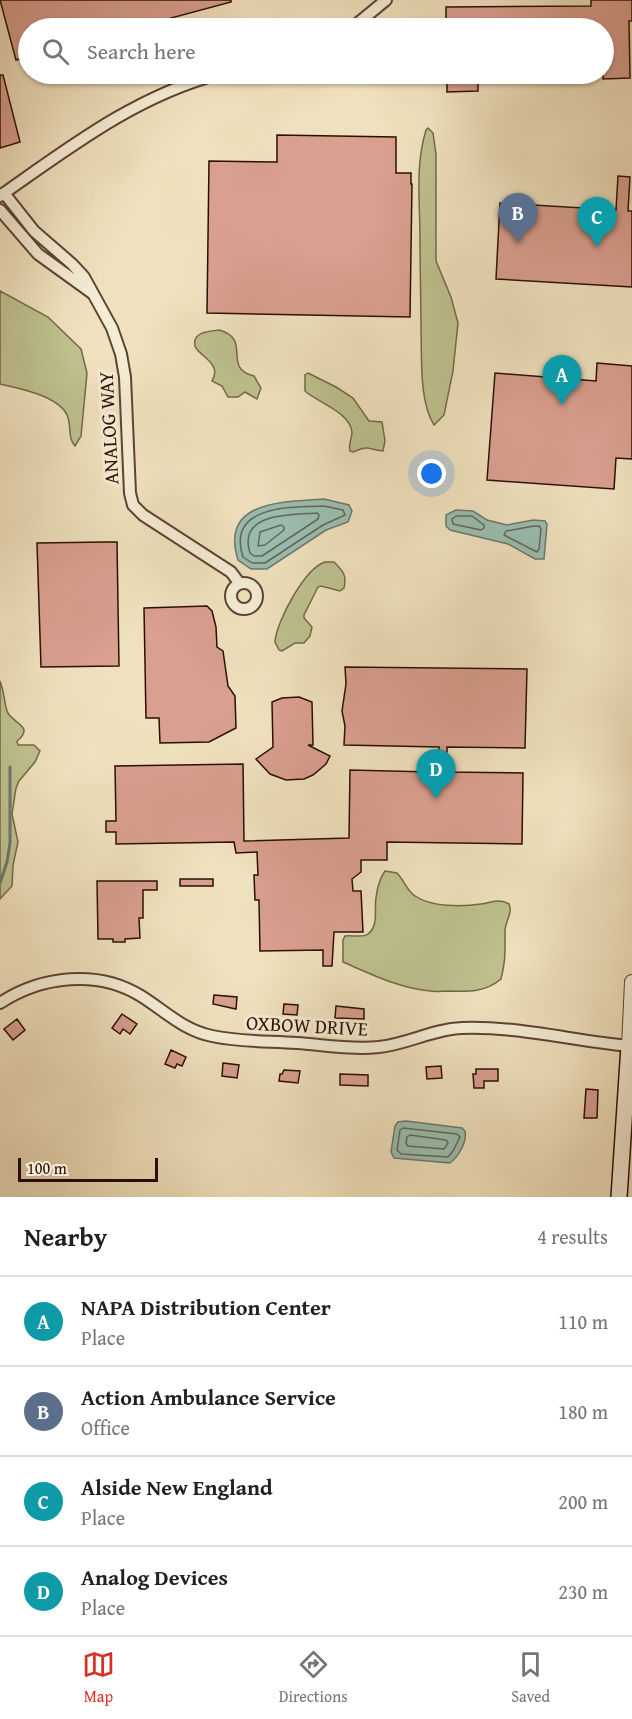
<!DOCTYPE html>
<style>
body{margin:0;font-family:"Gentium Book Plus",serif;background:#f6f6f6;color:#202124}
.scale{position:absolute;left:18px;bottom:15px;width:140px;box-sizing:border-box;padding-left:6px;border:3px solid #2b0f05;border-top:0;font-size:16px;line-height:21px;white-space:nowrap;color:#2b0f05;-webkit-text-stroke:4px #f5ecd5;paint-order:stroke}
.you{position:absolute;left:432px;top:474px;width:21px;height:21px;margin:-15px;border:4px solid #fff;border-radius:50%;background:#1a73e8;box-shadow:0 0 0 9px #1a73e833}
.badge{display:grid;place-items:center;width:39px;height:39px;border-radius:50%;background:#d93025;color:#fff;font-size:20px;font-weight:700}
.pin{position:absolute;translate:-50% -50px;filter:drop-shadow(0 2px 3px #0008)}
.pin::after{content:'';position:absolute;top:32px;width:21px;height:18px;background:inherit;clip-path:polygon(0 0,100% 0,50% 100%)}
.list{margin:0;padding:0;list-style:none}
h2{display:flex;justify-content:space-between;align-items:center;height:78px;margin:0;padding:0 24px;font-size:26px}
h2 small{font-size:20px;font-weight:400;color:#757577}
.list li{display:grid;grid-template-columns:39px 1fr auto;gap:18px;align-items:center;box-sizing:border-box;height:90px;padding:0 24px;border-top:2px solid #e0e0e0}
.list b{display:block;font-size:22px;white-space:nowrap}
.list p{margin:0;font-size:20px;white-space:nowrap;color:#757577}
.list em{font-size:20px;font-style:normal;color:#757577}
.icon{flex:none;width:33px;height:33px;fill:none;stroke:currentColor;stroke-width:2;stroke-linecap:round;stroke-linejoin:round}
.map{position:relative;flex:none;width:632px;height:1197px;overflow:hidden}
.search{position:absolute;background:#fff;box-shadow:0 2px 4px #0004;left:18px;right:18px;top:18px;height:66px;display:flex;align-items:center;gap:15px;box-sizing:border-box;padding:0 21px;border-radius:33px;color:#757577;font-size:22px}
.sheet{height:438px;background:#fff}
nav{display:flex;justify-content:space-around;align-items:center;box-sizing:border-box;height:84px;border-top:2px solid #e0e0e0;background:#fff;font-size:16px;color:#757577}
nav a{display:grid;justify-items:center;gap:3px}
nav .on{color:#d93025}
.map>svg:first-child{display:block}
</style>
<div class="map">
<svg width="632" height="1197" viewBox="0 0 632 1197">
<rect width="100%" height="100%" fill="#f0e1be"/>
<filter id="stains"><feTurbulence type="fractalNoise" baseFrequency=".00333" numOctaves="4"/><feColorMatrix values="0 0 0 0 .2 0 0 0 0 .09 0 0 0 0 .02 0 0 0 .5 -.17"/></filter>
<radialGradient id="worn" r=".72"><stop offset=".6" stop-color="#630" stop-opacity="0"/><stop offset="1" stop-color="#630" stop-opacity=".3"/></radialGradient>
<path fill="#bec18e" stroke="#74684a" stroke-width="1.5" d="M428 128 433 133 436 154V261L451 297 458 323 453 371 444 415 434 425C419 401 422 358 421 331 421 300 420 270 420 239 420 202 415 166 426 130Z
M0 291 48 317 81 349 87 373 81 436 75 446C67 437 72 426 67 415 58 396 19 388 0 384Z
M219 330C253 339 221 368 254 376L261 388 257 399 245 392 238 397H228L222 386 212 381C223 363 198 356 195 346 192 332 209 331 219 330Z
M308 373 336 387 353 398 369 421 382 422 385 441 383 451C368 450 371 444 353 452L350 451C348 444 352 439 352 432 350 412 317 402 305 391V375Z
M325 562H334C343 571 347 575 344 588L340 591 321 586 318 587 304 615V618L312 627 310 636 304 643H295L282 651 279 650 275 642C276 622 305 568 325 562Z
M0 681C4 691 4 701 7 711 11 723 36 726 17 741L18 745H34L40 751 35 762 19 781 16 788 12 814 18 842 13 865 12 886 0 899Z
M385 871 397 873C404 880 407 891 415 896 431 907 462 907 481 904 491 903 499 898 509 904 513 914 505 921 505 931 505 951 506 958 501 979 486 992 468 992 449 991 443 991 436 992 430 991 398 988 371 974 343 962V940L345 936C352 935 363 938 368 934 379 926 374 909 376 898 377 889 380 878 385 871Z"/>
<path fill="#9abeb0" stroke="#6e786c" stroke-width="1.5" d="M324 499 349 505 352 511 348 522 326 530 267 569H251L238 560C219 500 284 502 324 499Z
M456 510 473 511 487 520 507 525 533 520 545 521 547 524 544 559H535L508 544 450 530 446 526V515Z
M406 1121 462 1128 465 1131C467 1142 459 1156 450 1163L394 1158 391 1152 395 1126 398 1122Z"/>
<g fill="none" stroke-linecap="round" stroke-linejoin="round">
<path stroke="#62665a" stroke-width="1.5" d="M324 506 343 510 345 515 323 525 265 563H252L243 557C226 505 291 507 324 506Z
M317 513 319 515 318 519 262 556H254L250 553C237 512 292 515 317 513Z
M456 516H472L484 525V528L481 530 453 524 452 519Z
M281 525 284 527V530L265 545 258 546 260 532Z
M534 526H539L541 529 539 549 537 552 504 535 506 531Z
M403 1128 457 1134 460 1137 453 1151 448 1157 401 1154 397 1150 400 1130Z
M410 1135 446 1140 448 1143 444 1149 408 1146 406 1143 407 1137Z"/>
<path stroke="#6e786c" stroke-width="3" d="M0 883 7 862 10 843V767"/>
</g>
<path fill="#d99f8f" stroke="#2b0f05" stroke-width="1.5" d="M0 0H231V2L134 28H28V57L16 60Z
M591 0H632V21H629L630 78 603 79V28H446V7L591 6Z
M447 74H478V91L447 92Z
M0 75H3L20 142 0 148Z
M277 135 396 137V173H411V184H412L410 317 207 313 209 161 277 162Z
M618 176 630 177 628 211H632V287L496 279 500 203 616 210Z
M597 363 632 366V459L616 458 614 489 487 480 495 373 596 381Z
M105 542H117L119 666 41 667 37 543Z
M207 606 212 611 216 627 217 647 223 651 228 686 235 696 236 728 209 742 160 743 159 718H146L144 608Z
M345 667 527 669 525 748 447 747V772L523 773 522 844 387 842V860H361V872L352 879 353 891H361L363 932H334L332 966H323V950L260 951 259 900H255L254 875H258L257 852 236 853 234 842 116 844V832H106V821H116L115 766 243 764 244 841 349 838 350 770 431 772V768H439V747L344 745 345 726 342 711 346 684Z
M299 697 312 702 313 745H308L330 756 326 764 313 775 304 779 286 780 270 774 256 759 273 747 272 702 282 698Z
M180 879H213V886H180Z
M97 881H157V890H143V918H139L140 938 125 939V942H113V939H98Z
M214 995 237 997 236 1009 213 1004Z
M284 1004 298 1005 297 1015 283 1014Z
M336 1006 364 1009V1019L335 1018Z
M122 1014 137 1024 130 1034 123 1029 120 1034 112 1028Z
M17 1019 25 1030 13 1040 4 1029Z
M171 1050 186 1057 182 1066 177 1064 175 1068 165 1064Z
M223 1063 239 1065 237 1078 222 1076Z
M441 1066 442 1078 427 1079 426 1067Z
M476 1069H498V1081H484V1088H474L473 1074H476Z
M284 1070 300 1071 298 1083 279 1081 280 1074H282Z
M340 1074 368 1075V1086L340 1085Z
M586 1089 598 1090 597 1118H584Z"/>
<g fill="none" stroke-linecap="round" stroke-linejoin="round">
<defs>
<path id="minor" d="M352 28 386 0
M4 193 34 231 72 264 84 277 112 328 121 354 125 377 130 493 133 505 143 515 231 572 240 584
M0 196C70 147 136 96 219 74
M0 210 38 254 92 293
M231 596a13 13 0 1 1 26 0a13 13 0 1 1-26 0Z
M0 1003C41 976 98 969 141 996 165 1011 183 1030 212 1036 239 1042 269 1041 297 1043 324 1045 352 1050 379 1047 408 1044 433 1029 462 1028 519 1026 573 1041 629 1046"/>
<path id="tertiary" d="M629 1046 632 982"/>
<path id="secondary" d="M619 1197 629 1046H632"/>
</defs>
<use href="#minor" stroke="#5c4433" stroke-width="14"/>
<use href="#tertiary" stroke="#5c4433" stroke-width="16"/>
<use href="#secondary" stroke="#2b0f05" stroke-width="18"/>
<use href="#minor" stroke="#f5ecd5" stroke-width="10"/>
<use href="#tertiary" stroke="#f5ecd5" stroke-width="14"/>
<use href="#secondary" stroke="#f5ecd5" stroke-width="15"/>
</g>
<g text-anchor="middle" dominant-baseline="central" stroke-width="6" stroke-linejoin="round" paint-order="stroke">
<g font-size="20" fill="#2b0f05" stroke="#f5ecd5">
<text transform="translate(108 428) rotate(-93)">ANALOG WAY</text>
<text transform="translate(307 1025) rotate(3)">OXBOW DRIVE</text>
</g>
</g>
<rect width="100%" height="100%" filter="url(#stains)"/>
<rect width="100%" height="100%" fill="url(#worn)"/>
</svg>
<div class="scale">100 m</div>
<div class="you"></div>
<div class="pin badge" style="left:562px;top:405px;background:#0f9aa8">A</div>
<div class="pin badge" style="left:518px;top:243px;background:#5c6f8a">B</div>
<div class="pin badge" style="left:597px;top:247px;background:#0f9aa8">C</div>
<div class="pin badge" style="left:436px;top:799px;background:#0f9aa8">D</div>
<div class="search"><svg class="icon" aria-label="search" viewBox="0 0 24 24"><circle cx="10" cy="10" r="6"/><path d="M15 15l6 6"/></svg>Search here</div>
</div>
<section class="sheet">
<h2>Nearby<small>4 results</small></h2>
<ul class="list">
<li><span class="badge" style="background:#0f9aa8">A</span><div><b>NAPA Distribution Center</b><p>Place</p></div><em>110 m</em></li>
<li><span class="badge" style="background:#5c6f8a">B</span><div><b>Action Ambulance Service</b><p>Office</p></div><em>180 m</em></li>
<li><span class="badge" style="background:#0f9aa8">C</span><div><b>Alside New England</b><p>Place</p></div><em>200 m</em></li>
<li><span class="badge" style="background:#0f9aa8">D</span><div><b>Analog Devices</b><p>Place</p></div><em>230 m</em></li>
</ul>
</section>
<nav>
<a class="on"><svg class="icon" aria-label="map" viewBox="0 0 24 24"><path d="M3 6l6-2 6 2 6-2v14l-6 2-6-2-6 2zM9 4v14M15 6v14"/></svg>Map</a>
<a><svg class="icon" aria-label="directions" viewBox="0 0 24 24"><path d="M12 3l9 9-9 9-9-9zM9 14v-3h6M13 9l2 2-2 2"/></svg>Directions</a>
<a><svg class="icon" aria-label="saved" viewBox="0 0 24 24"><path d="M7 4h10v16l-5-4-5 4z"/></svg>Saved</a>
</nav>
